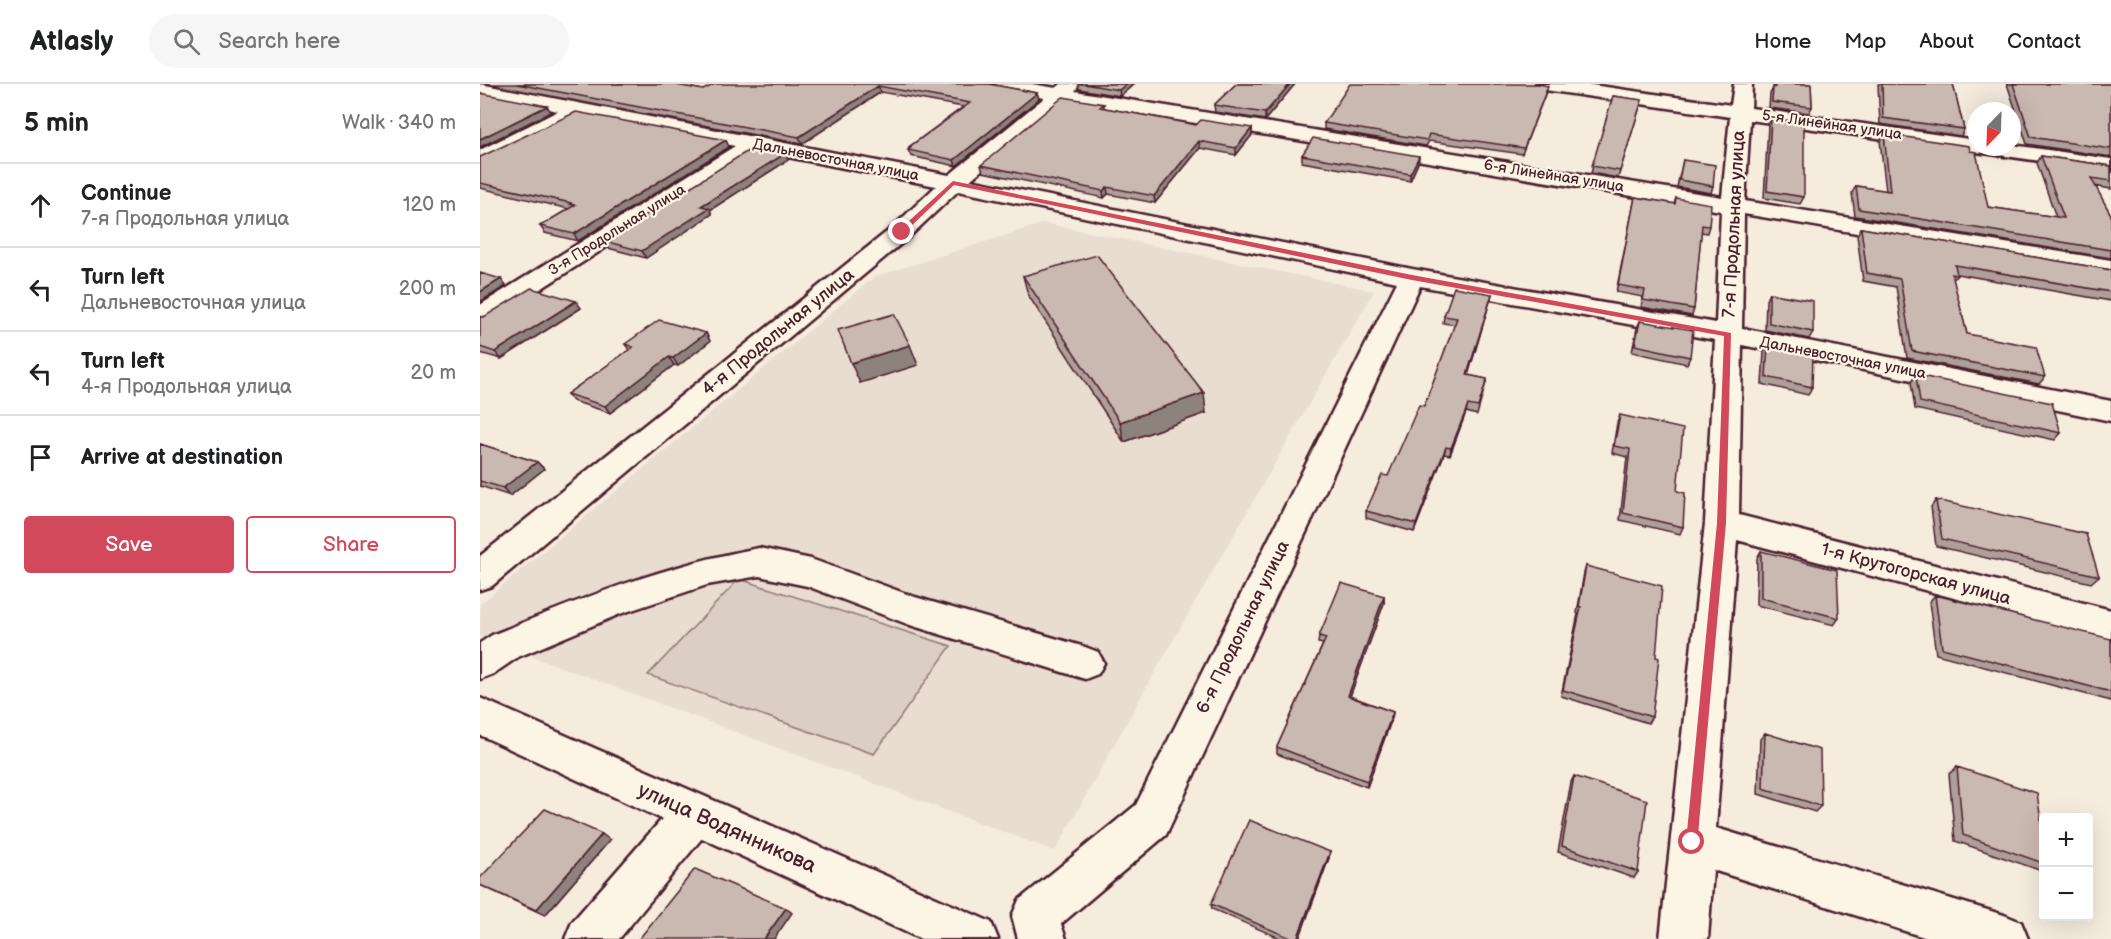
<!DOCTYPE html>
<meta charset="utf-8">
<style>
body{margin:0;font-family:"Balsamiq Sans",sans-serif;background:#f6f6f6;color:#202124}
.controls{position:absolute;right:18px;bottom:18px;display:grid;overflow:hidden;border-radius:6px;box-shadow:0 6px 24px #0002}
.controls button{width:54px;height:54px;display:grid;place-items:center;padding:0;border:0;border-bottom:2px solid #e0e0e0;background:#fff;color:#202124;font:30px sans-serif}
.compass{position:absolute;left:1487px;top:18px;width:54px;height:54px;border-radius:50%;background:#fff;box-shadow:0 6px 24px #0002;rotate:203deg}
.stop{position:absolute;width:18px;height:18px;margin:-14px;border:4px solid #d1495b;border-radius:50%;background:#fff}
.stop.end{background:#d1495b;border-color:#fff;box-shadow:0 2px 6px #0008}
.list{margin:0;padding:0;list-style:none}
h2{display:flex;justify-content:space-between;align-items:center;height:78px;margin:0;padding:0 24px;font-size:26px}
h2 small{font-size:20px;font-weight:400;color:#757577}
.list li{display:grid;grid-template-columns:39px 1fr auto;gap:18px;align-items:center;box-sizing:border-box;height:84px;padding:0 24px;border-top:2px solid #e0e0e0}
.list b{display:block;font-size:22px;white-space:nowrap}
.list p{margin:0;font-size:20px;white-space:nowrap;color:#757577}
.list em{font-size:20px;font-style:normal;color:#757577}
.actions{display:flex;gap:12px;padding:18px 24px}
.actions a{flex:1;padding:14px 0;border:2px solid #d1495b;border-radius:6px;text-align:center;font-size:21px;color:#d1495b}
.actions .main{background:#d1495b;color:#fff}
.icon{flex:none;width:33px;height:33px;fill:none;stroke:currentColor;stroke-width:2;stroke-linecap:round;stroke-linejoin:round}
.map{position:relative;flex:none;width:1631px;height:855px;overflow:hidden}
header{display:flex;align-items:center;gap:36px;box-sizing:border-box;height:84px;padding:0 30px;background:#fff;border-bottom:2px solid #e0e0e0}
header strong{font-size:28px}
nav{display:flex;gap:33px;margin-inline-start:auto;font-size:21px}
.search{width:420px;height:54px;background:#f6f6f6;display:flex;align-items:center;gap:15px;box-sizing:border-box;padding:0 21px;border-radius:33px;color:#757577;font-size:22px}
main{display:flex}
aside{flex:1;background:#fff}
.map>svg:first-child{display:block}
</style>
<header>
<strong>Atlasly</strong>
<div class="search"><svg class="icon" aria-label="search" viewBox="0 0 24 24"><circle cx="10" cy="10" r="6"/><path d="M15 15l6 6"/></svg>Search here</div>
<nav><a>Home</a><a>Map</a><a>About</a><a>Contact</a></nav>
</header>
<main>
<aside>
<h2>5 min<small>Walk · 340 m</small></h2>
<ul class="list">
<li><svg class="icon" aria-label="ahead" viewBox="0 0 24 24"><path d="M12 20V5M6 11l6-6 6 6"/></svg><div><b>Continue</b><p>7-я Продольная улица</p></div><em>120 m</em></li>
<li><svg class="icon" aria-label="left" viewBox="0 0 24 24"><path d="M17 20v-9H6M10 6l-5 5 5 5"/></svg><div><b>Turn left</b><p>Дальневосточная улица</p></div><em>200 m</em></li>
<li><svg class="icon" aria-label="left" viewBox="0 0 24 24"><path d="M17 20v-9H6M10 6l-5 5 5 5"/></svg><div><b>Turn left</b><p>4-я Продольная улица</p></div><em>20 m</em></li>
<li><svg class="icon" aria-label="arrive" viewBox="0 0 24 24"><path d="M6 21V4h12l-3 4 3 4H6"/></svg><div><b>Arrive at destination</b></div></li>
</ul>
<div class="actions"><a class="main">Save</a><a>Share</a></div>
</aside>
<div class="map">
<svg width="1631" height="855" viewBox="0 0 1631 855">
<rect width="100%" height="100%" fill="#f5ecde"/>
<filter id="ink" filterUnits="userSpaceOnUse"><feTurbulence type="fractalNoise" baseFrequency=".0167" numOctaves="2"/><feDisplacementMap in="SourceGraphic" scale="12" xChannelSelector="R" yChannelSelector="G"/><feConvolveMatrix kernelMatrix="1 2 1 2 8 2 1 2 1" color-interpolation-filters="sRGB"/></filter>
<g filter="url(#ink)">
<path fill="#e8ddd0" d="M564 139 894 207 672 593 575 767 0 553V520L394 193Z"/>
<path fill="#dbcec4" stroke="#927678" stroke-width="1.5" d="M259 495 471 562 394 670 168 591Z"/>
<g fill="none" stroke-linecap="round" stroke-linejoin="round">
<defs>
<path id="minor" d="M0 0 469 91 564 14 517 6 510 4 508 0H552L576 4 581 0H600L595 7 1242 113 1250 33 1065 6 1058 4 1056 0H1105L1251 21 1254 0H1272L1271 24 1496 56V63H1532V61L1631 75V87L1270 36 1265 117 1631 176V192L1264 130 1262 244 1631 317V337L1262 261 1259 431 1631 526V556L1257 456 1236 744 1524 831 1541 838 1548 855H1450L1233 786 1228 855H1180L1225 439 1235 256 940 202 686 751 581 840 586 855H538L532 832 539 816 656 721 917 198 478 107 429 153 12 502 0 506V472L413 143 456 102 277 67 9 238 0 240V221L255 62 100 32 0 80V66L78 27 0 12ZM584 17 1241 127 1236 239 932 185 490 96Z
M279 464 331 475 435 513 605 563 618 568 624 579 618 590 605 595 430 541 327 502 279 492 227 501 140 530 38 573 13 590 0 595V559L12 551C101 515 184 481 279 464Z
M0 614 511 838 518 855H441L222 754 139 855H85L92 838 182 735 0 651Z"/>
</defs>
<use href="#minor" stroke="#4a1f2b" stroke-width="5"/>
<use href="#minor" fill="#fcf5e5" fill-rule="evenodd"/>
</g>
<path fill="#ae9f98" stroke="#4a1f2b" stroke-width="1.5" d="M8 0H191L223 6 509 0 557 9 559 15 476 82 431 72 428 66 429 65V63L483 23 401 8 322 60Z
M598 0H654L640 12 599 5Z
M756 0H815L785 36 735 28 734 21Z
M1293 0H1331L1332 23 1329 29 1289 24 1290 10 1293 4Z
M1398 0H1473L1484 45 1481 52 1400 40Z
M1527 0H1631V73L1547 60Z
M1068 2 1066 8 1042 70 949 57 946 62 844 45V39Z
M1133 12 1162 16 1138 94 1111 89Z
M624 20V24L716 41 772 44V51L756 71 720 64 675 119 628 110 624 114 503 88 501 81Z
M1291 34 1324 113 1320 120 1284 114 1288 41Z
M1404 50 1508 123 1576 133 1557 79 1561 72 1631 82V105L1615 102 1631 131V174L1375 132 1372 109 1376 102 1406 107 1400 57Z
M249 63 98 157 65 149 60 142 89 125 0 104V73Z
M822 71 939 72 938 79 930 97 822 78Z
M308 76 230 126 232 130 166 174 128 164 124 157Z
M1203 76 1233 102 1231 109 1197 103Z
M1155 113 1194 120 1196 114 1229 142 1227 149 1221 148 1214 225 1212 232 1161 223 1163 213 1136 208Z
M1381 144 1631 186V217L1477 190V191L1473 196 1487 250 1565 293 1559 300 1427 274 1416 203 1383 197 1377 151Z
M543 192 726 329 644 358 548 211Z
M1289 209 1333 248 1329 255 1285 246 1286 216Z
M1012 210 988 291 1007 295 997 331 986 328 970 371 964 370 934 448 886 434V427L908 392 944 322 975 241 963 239 964 232Z
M101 224 21 275 0 269V233Z
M1160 237 1210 273 1207 280 1152 268 1157 244Z
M226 249 230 257 198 282 194 281 130 329 93 317 87 310 149 266 145 260Z
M1288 261 1332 303 1328 311 1282 300 1284 268Z
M1436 291 1581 349 1575 356 1435 325 1431 298Z
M1140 331 1197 407 1203 443 1200 450 1140 436 1147 373 1132 369 1137 339Z
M0 360 57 378 64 385 30 412 0 402Z
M1456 416 1619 492 1611 499 1456 462 1451 423Z
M1281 467 1359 534 1354 541 1276 521 1277 474Z
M1106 482 1176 573 1172 633 1168 639 1081 612 1098 530 1097 529 1104 489Z
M1455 511 1631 557V617L1456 570 1449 518Z
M904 512V519L870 612 913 628 912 634 887 703 797 670V663L843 560 838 559 839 552Z
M1285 649 1341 722 1335 728 1278 710 1280 655Z
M1477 683 1563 751V783L1559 786 1475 757 1469 690Z
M1094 692 1158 788 1154 794 1078 768 1091 698Z
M130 756 65 831 0 801Z
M850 768 849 774 819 855H802L732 825 731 820Z"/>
<path fill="#8d827c" stroke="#4a1f2b" stroke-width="1.5" d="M646 0H654L640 12 639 6Z
M810 0H815L785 36V29Z
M398 2 401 8 322 60 319 53Z
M557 9 559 15 476 82 474 76Z
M67 22 71 28 0 63V55Z
M772 44V51L756 71V64Z
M246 56 249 63 98 157 94 150Z
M719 57 720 64 675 119 674 112Z
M306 69 308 76 230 126 232 130 166 174 162 167 221 122Z
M939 72 938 79 930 97V90Z
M627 103 628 110 624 114 623 107Z
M21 195 26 202 0 218V208Z
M1012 210 1010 217 986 298 987 291Z
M96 217 101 224 21 275 15 268Z
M226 249 230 257 198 282 193 274Z
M430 261 438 281 380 299 371 279Z
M189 273 194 281 130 329 125 322Z
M724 309 726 329 644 358 640 338Z
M988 321 986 328 970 371 971 364Z
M966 363 964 370 934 448 936 440Z
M57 378 64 385 30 412 23 404Z
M904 512V519L868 618V612Z
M913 628 912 634 887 703V697Z
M122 750 130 756 65 831 56 826Z
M850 768 849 774 819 855H817Z
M306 824 312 829 294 855H284Z"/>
<path fill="#cab9b1" stroke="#4a1f2b" stroke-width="1.5" d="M37 0H191L223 6 235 0H509L557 9 474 76 428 66 431 64 429 63 490 19 398 2 319 53Z
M604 0H646L639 6Z
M756 0H810L785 29 734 21Z
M870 0H1059L1068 2 1044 64 949 50 947 56 844 39Z
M1295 0H1331L1332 23 1292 18 1293 4 1295 3Z
M1402 0H1473L1484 45 1403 34Z
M1533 0H1631V65L1551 53Z
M0 9 67 22 0 55Z
M1133 12 1162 16 1140 87 1112 82Z
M583 13 624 20 620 23 716 41 721 36 772 44 756 64 719 57 674 112 627 103 623 107 501 81Z
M96 28 246 56 94 150 60 142 95 121 90 120 91 119 0 99V73Z
M1291 34 1324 39V113L1287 107Z
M1404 50 1489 62 1490 67 1496 68 1508 123 1584 134 1561 72 1631 82V97L1611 94 1631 131V166L1379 125 1376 102 1410 107Z
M833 54 939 72 930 90 822 71Z
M274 63 306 69 221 122 229 124 162 167 124 157Z
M1203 76 1235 81 1233 102 1199 96Z
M1155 113 1195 120 1196 114 1231 120 1229 142 1222 141 1214 225 1163 216 1165 206 1138 201Z
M1381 144 1631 186V208L1475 181 1477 191 1472 190 1487 250 1556 263 1565 293 1432 267 1420 195 1387 189Z
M617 171 724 309 640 338 543 192Z
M0 189 21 195 0 208Z
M974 203 1012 210 987 291 1007 295 998 323 988 321 971 364 966 363 936 440 886 427 902 391 908 392 939 321 944 322 977 234 964 232Z
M51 204 96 217 15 268 0 263V233H4Z
M1289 209 1333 217V248L1289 239Z
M414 230 430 261 371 279 358 246Z
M179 236 226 249 193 274 189 273 125 322 87 310 153 263 145 260Z
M1160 237 1213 246 1210 273 1155 261Z
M1288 261 1333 270 1332 303 1286 293Z
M1436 291 1572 319 1581 349 1440 318Z
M1140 331 1203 345 1197 407 1205 409 1203 443 1143 429 1150 365 1134 362Z
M0 360 57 378 23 404 0 397Z
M1456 416 1606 450 1619 492 1462 455Z
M1281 467 1357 486 1359 534 1281 514Z
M1106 482 1182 502 1176 573 1179 574 1172 633 1083 606 1101 523 1099 522Z
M861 499 904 512 868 612 913 628 887 697 797 663 846 554 839 552Z
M1455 511 1631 555V608L1462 564Z
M1285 649 1340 666 1341 722 1283 704Z
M1477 683 1557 709 1563 751V779L1483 751Z
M1094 692 1167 716 1158 788 1082 762Z
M65 725 122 750 56 826 0 801V794Z
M769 736 850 768 817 855H813L731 820Z
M215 785 306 824 284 855H159Z"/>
</g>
<path fill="#d1495b" d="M473 97 932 191 1251 249 1246 439 1217 762 1212 764 1208 762 1206 758 1237 439 1244 252 932 196 474 101 424 149H419V146Z"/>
<g text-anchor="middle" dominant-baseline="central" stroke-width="4.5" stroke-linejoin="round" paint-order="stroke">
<g font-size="15" fill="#4a1f2b" stroke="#fcf5e5">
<text transform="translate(1352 41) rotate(8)">5-я Линейная улица</text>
<text transform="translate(356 76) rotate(11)">Дальневосточная улица</text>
<text transform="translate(1074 92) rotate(9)">6-я Линейная улица</text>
<text transform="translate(137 146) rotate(-32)">3-я Продольная улица</text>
<text transform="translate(1363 274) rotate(11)">Дальневосточная улица</text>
</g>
<g font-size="18" fill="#4a1f2b" stroke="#fcf5e5">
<text transform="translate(1254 140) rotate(-87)">7-я Продольная улица</text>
<text transform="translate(298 248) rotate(-39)">4-я Продольная улица</text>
<text transform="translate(1436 490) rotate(15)">1-я Крутогорская улица</text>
<text transform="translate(763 543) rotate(-64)">6-я Продольная улица</text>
</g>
<g font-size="21" fill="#4a1f2b" stroke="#fcf5e5">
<text transform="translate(247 744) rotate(24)">улица Водянникова</text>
</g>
</g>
</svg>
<div class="controls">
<button>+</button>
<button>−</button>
</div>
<svg class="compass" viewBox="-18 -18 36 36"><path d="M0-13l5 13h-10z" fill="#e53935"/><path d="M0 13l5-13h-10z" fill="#757577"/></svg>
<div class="stop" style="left:1212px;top:758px"></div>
<div class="stop end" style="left:422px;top:148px"></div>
</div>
</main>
